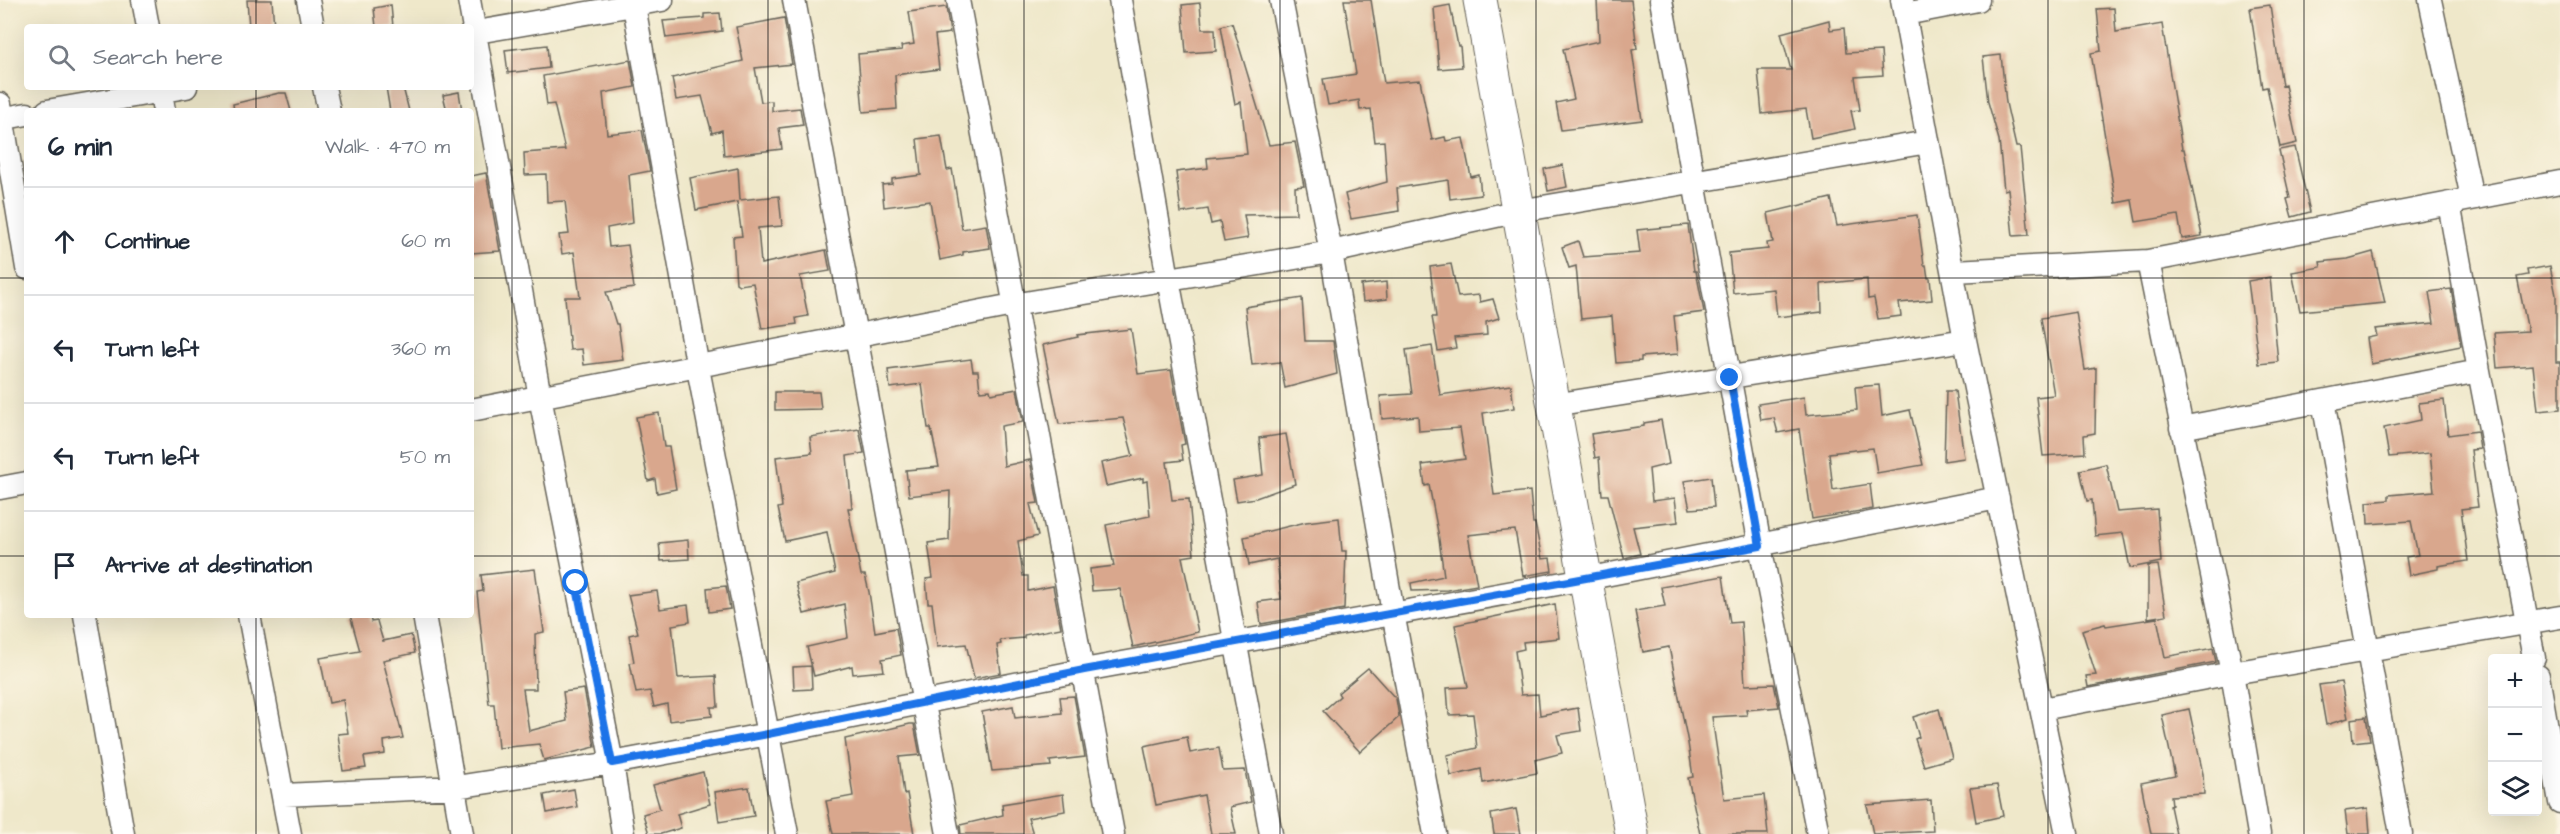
<!DOCTYPE html>
<meta charset="utf-8">
<style>
body{margin:0;font-family:"Architects Daughter",sans-serif;background:#f2f2f3;color:#1f2937}
.controls{position:absolute;right:18px;bottom:18px;display:grid;overflow:hidden;border-radius:6px;box-shadow:0 6px 24px #0002}
.controls button{width:54px;height:54px;display:grid;place-items:center;padding:0;border:0;border-bottom:2px solid #e0e1e3;background:#fff;color:#1f2937;font:30px sans-serif}
.stop{position:absolute;width:18px;height:18px;margin:-14px;border:4px solid #1a73e8;border-radius:50%;background:#fff}
.stop.end{background:#1a73e8;border-color:#fff;box-shadow:0 2px 6px #0008}
.list{margin:0;padding:0;list-style:none}
h2{display:flex;justify-content:space-between;align-items:center;height:78px;margin:0;padding:0 24px;font-size:26px}
h2 small{font-size:20px;font-weight:400;color:#747a83}
.list li{display:grid;grid-template-columns:39px 1fr auto;gap:18px;align-items:center;box-sizing:border-box;height:108px;padding:0 24px;border-top:2px solid #e0e1e3}
.list b{display:block;font-size:22px;white-space:nowrap}
.list em{font-size:20px;font-style:normal;color:#747a83}
.icon{flex:none;width:33px;height:33px;fill:none;stroke:currentColor;stroke-width:2;stroke-linecap:round;stroke-linejoin:round}
.map{position:relative;flex:none;width:2560px;height:834px;overflow:hidden}
.search{position:absolute;background:#fff;box-shadow:0 6px 24px #0002;left:24px;top:24px;width:450px;height:66px;display:flex;align-items:center;gap:15px;box-sizing:border-box;padding:0 21px;border-radius:6px;color:#747a83;font-size:22px}
.panel{position:absolute;background:#fff;box-shadow:0 6px 24px #0002;left:24px;top:108px;width:450px;height:510px;border-radius:6px}
.map>svg:first-child{display:block}
</style>
<div class="map">
<svg width="2560" height="834" viewBox="0 0 2560 834">
<rect width="100%" height="100%" fill="#fcf5e5"/>
<filter id="ink" filterUnits="userSpaceOnUse"><feTurbulence type="fractalNoise" baseFrequency=".0167" numOctaves="2"/><feDisplacementMap in="SourceGraphic" scale="12" xChannelSelector="R" yChannelSelector="G"/><feConvolveMatrix kernelMatrix="1 2 1 2 8 2 1 2 1" color-interpolation-filters="sRGB"/></filter>
<filter id="wash" filterUnits="userSpaceOnUse"><feTurbulence type="fractalNoise" baseFrequency=".008" numOctaves="4" result="noise"/><feDisplacementMap in="SourceGraphic" scale="24" xChannelSelector="R" yChannelSelector="G"/><feGaussianBlur stdDeviation="1.35" result="paint"/><feColorMatrix in="noise" values="0 0 0 0 0 0 0 0 0 0 0 0 0 0 0 0 0 1.4 0 .05"/><feComposite in="paint" operator="in"/></filter>
<g filter="url(#wash)">
<rect width="100%" height="100%" fill="#efe8ca"/>
<g id="blocks">
<path fill="#d9a78d" d="M247 0H272L274 27H249Z
M1344 0H1371L1384 83 1420 80 1432 140 1445 137 1446 141 1463 138 1471 177 1479 175 1481 195 1450 199 1448 180 1397 188 1399 211 1351 219 1345 194 1387 182 1384 141 1375 142 1371 109 1360 110 1359 100 1328 105 1323 79 1356 74Z
M1597 0H1631L1637 49 1632 50 1642 120 1561 130 1556 103 1574 99 1563 49 1599 41Z
M1200 3 1202 29H1215L1216 51 1186 53 1182 5Z
M391 5 393 27H376L374 8Z
M1450 5 1458 46H1460L1462 67 1439 69 1434 8Z
M2270 5 2282 86 2285 85 2297 143 2280 147 2267 87 2262 88 2250 8Z
M946 7 950 33 935 35 939 69 895 75 897 109 863 112 858 54 902 50 901 46 914 44 909 12Z
M2114 8 2116 32 2162 24 2182 149H2184L2202 236 2182 239 2178 215 2136 222 2132 200 2116 203 2091 53 2101 51 2097 9Z
M720 13 722 31 666 38 663 21 704 18V14Z
M784 18 792 64 755 68 761 102 772 101V111L800 108 803 125 779 128 782 149 724 156 722 130 712 133 702 96 676 100 672 78 743 61 736 27Z
M1829 20 1830 30 1844 28 1846 53 1881 51 1883 75 1855 77 1860 110 1851 111 1855 129 1811 138 1806 109 1762 114 1758 70H1791L1781 33Z
M1232 23 1269 145 1295 142 1304 186 1295 187 1296 214 1244 215 1248 238 1224 242 1220 222 1211 224 1208 209 1181 213 1176 172 1208 168 1207 158 1247 154 1241 102 1235 104 1221 26Z
M547 45 549 68 508 73 505 50Z
M2001 55 2006 103 2016 147H2020L2029 235 2013 236 2008 189 2004 190 1999 140 1988 102 1983 57Z
M630 60 635 87 603 93 607 134 642 130 650 171 629 175 633 223 607 228 609 247 628 245 634 288 606 292 616 324H618L623 360 584 365 582 349 570 350 565 297H580L574 252 562 254 559 235 569 234 565 201 547 202 546 174 525 175 524 153 565 150 554 104 547 105 543 76Z
M386 87H403L409 111H390Z
M459 92 462 111H447L443 95Z
M279 93H286L291 111H234L233 104Z
M941 136 947 170 952 169 962 229 986 225 990 248 963 252V255L940 260 930 201 884 207 882 185 892 184V179L921 175 917 139Z
M2295 147 2310 212 2292 217 2287 199 2290 198 2279 150Z
M1563 165 1567 187 1548 191 1544 169Z
M738 168 740 200 779 196 782 226 758 228 761 264 826 250 830 271 800 276 808 316 796 318 797 324 762 329 753 283 739 285 736 283 733 237 742 236 737 202 696 210 690 178Z
M486 173 500 251 471 253V176Z
M1831 198 1837 226 1917 215 1924 265H1926L1928 278H1930L1932 300 1899 303 1901 316 1878 319 1874 298 1868 299 1867 279 1821 284 1822 312 1777 317 1774 289 1733 293 1729 253 1768 249 1767 243 1773 242 1768 213Z
M1688 225 1694 271H1696L1704 312 1674 316 1678 354 1641 357V361L1616 363 1612 316 1581 319 1576 266 1569 268 1562 247 1578 241 1583 257 1640 253 1637 230Z
M2373 252 2385 303 2300 311 2292 272 2321 267 2320 262 2348 259Z
M1451 264 1458 297 1479 295 1480 302 1493 299 1499 318 1486 322 1487 335 1454 338 1456 348 1438 351 1432 317H1436L1430 267Z
M2550 266 2556 295V362H2560V409L2538 411 2533 365 2497 368 2494 333 2528 331 2517 277 2528 275 2527 270Z
M2270 277 2278 362 2259 364 2248 281Z
M1386 282 1387 299 1363 302 1361 285Z
M2451 289 2461 346 2371 364 2367 338 2377 336 2375 329 2434 323 2429 292Z
M1302 298 1305 341H1333L1337 374 1285 388 1280 362 1252 365 1245 307Z
M2076 312 2085 370 2096 368 2095 433 2084 435 2085 453 2043 456 2036 397 2054 395 2041 318Z
M1131 329 1138 374 1171 370 1185 444 1181 445 1183 460 1167 462 1172 500 1189 499 1194 555 1182 557 1198 632 1133 647 1120 589 1092 591 1090 569 1114 566 1106 525 1150 516 1147 481 1143 482V478L1106 486 1101 463 1133 456 1123 418 1059 424 1043 345 1078 337 1077 335Z
M1432 346 1440 395 1511 385 1514 408 1483 413 1494 495 1530 491 1533 523H1535L1542 559 1550 558 1552 571 1523 576 1515 530 1468 535 1477 585 1447 590 1412 591 1411 583 1444 576 1438 532 1429 485 1425 486 1422 465 1465 459 1460 428 1419 431 1418 416 1382 419 1380 396 1412 394 1406 350Z
M971 359 973 371H978L980 391 990 390 991 394 1017 389 1023 422 1001 426 1004 466 1030 460 1038 503 1030 504 1038 536 1018 541 1023 576H1028V591L1053 586 1061 628 1024 635V638L1000 640 1001 644 997 645 1001 673 974 678 966 644 937 647 932 603H928L926 579 933 578 928 543 949 540 950 491 909 496 906 470 939 467 931 428H928L922 384 890 388 888 370Z
M1879 385 1882 416 1910 410 1923 465 1877 473 1873 448 1829 453 1833 490 1870 484 1873 509 1812 519 1799 429 1778 433 1774 418 1761 420 1758 404 1804 397 1806 415 1857 410 1855 387Z
M1946 391H1955L1964 458 1944 461Z
M775 392H819L821 409 775 410Z
M2444 400 2448 435 2477 431 2480 449 2471 450 2478 507 2461 509 2468 561 2438 566V569L2409 575 2406 557 2418 555 2411 521 2368 524 2367 502 2389 500V495L2434 491 2430 453 2389 457 2384 428 2421 420 2419 403Z
M659 413 664 447H669L676 489 657 493 655 479 648 481 636 417Z
M1661 420 1669 464 1649 469 1652 501 1675 498 1678 522 1633 527 1640 554 1624 558 1608 495H1602L1599 457 1595 458 1591 434 1644 426V423Z
M859 429 864 453 847 456 852 508H848L861 575H865L869 592 875 632 896 628 901 655 882 659 884 671 853 674 852 666 814 676 807 647 848 638 844 604 804 614 796 583 835 573 827 532 785 541 778 508 782 507 776 457 812 453 810 437Z
M1286 434 1295 484 1256 498 1237 501 1233 480 1263 475 1259 438Z
M2106 464 2117 512 2157 509 2161 562 2130 568 2123 533 2095 536 2092 500 2087 501 2080 470Z
M1711 477 1714 507 1690 509 1684 481Z
M1339 518 1342 551H1346L1344 609 1261 624 1258 602 1281 599 1277 559 1249 565 1244 537 1306 522Z
M688 540 689 559 661 561 659 543Z
M2158 565 2166 615 2148 618V566Z
M535 569 544 632 535 634 536 689H523L529 731 567 721 563 692 584 689 595 747 544 760 539 744 498 748 494 704H489L477 592 483 591 481 575Z
M1723 576 1730 623 1741 622 1745 685 1774 684 1779 707 1746 710 1747 715 1712 717 1724 799 1764 795 1768 834H1700L1688 778 1693 777 1688 743 1669 647 1643 652 1635 611 1665 606 1661 587Z
M726 586 730 609 709 612 707 588Z
M657 591 660 609 688 605 690 622 672 625 678 678 716 676 718 707H711L712 716 669 721 667 704 654 707 650 691 636 693 630 663 634 662 629 635 638 633 628 595Z
M1555 604 1559 638 1523 642 1524 649 1515 651 1521 695 1538 694 1540 715 1578 708 1581 731 1557 735 1562 753 1535 760 1537 773 1483 783 1481 769 1451 776 1447 755 1477 748 1473 714 1449 715 1447 688 1468 687 1455 625Z
M350 615H370L371 622 377 621 383 641 411 635 415 653 383 660 403 738 384 741 385 754 364 757 366 768 343 771 338 734 348 733 343 700 329 703 320 658 360 651Z
M2157 618 2165 657 2213 648 2216 662 2088 687 2086 676 2096 675 2082 630 2105 624 2106 626Z
M811 666 812 689 794 690 793 667Z
M1368 668 1396 699 1399 717 1360 752 1323 711 1340 696 1338 693Z
M2341 682 2348 718 2326 725 2319 685Z
M1074 696 1085 757 1050 761 1051 766 992 771 982 712 1013 706 1015 718 1062 713 1060 697Z
M1939 709 1952 758 1924 766 1915 739 1919 737 1913 717Z
M2189 709 2203 774 2204 794 2171 796 2172 805 2170 806 2176 834H2151L2141 783 2175 776 2162 715Z
M2366 717 2370 740 2353 742 2351 719Z
M910 724H914L920 755 899 757 904 794 907 793 914 834H833L826 801 853 796 845 739Z
M1187 737 1190 753 1219 748 1223 771 1245 770 1251 802 1230 807 1236 834H1211L1204 795 1156 805 1144 746Z
M703 772 710 804 677 814 681 828 661 834H649L643 814 660 809 653 785Z
M1997 785 2003 816 1976 822 1970 788Z
M749 787 754 816 719 822 715 792Z
M574 789 577 807 547 813 544 795Z
M1063 794 1065 811 1028 818 1033 834H961L960 825 1003 815 1002 804Z
M1931 800 1933 831 1873 834 1867 805Z
M2368 808 2370 834H2348L2345 811Z
M1516 809 1521 834H1494L1491 814Z"/>
</g>
</g>
<g filter="url(#ink)">
<use href="#blocks" fill-opacity="0" stroke="#666359" stroke-width="1.5"/>
<g fill="none" stroke-linecap="round" stroke-linejoin="round">
<defs>
<path id="minor" d="M143 0 148 27
M308 0 313 27
M469 0 540 397 612 763 623 834
M633 0 698 368 787 834
M794 0 948 834
M958 0 1113 834
M1120 0 1168 279 1271 834
M1281 0 1331 252 1393 613 1435 834
M1661 0 1760 546 1818 834
M1902 0 1965 340 2067 834
M2430 0 2472 198
M1905 14 1978 0
M471 33 662 0
M160 87 164 111
M324 87 329 111
M0 104 27 268
M47 111 186 87
M0 119 27 114
M2449 203 2479 371 2534 658
M2148 261 2232 673 2259 834
M1954 271 2148 261 2560 182
M2323 401 2401 834
M1553 405 1965 340
M471 410 1013 305 1331 252 1519 211 1928 142
M2181 428 2479 371
M0 488 27 483
M85 615 123 834
M249 615 290 834
M424 615 462 834
M2538 676 2560 802
M2042 709 2232 673 2560 617
M284 795 456 787 612 763 768 734 1084 670 1585 579 1998 498"/>
<path id="primary" d="M1480 0 1632 834"/>
</defs>
<use href="#minor" stroke="#666359" stroke-width="25"/>
<use href="#primary" stroke="#666359" stroke-width="35"/>
<use href="#minor" stroke="#fff" stroke-width="22"/>
<use href="#primary" stroke="#fff" stroke-width="33"/>
</g>
</g>
<g fill="none" stroke-linecap="round" stroke-linejoin="round" filter="url(#ink)">
<path stroke="#1a73e8" stroke-width="8" d="M576 583 612 763 768 734 1084 670 1760 546 1730 378"/>
</g>
<path fill="none" stroke="#1c1c1c" stroke-width="1.5" stroke-opacity="0.55" d="M256 0V27M512 0V834M768 0V834M1024 0V834M1280 0V834M1536 0V834M1792 0V834M2048 0V834M2304 0V834M256 87V111M0 278H27M471 278H2560M0 556H27M471 556H2560M256 615V834"/>
</svg>
<div class="controls">
<button>+</button>
<button>−</button>
<button><svg class="icon" aria-label="layers" viewBox="0 0 24 24"><path d="M12 4l9 5-9 5-9-5zM3 14l9 5 9-5"/></svg></button>
</div>
<div class="stop" style="left:576px;top:583px"></div>
<div class="stop end" style="left:1730px;top:378px"></div>
<div class="search"><svg class="icon" aria-label="search" viewBox="0 0 24 24"><circle cx="10" cy="10" r="6"/><path d="M15 15l6 6"/></svg>Search here</div>
<section class="panel">
<h2>6 min<small>Walk · 470 m</small></h2>
<ul class="list">
<li><svg class="icon" aria-label="ahead" viewBox="0 0 24 24"><path d="M12 20V5M6 11l6-6 6 6"/></svg><div><b>Continue</b></div><em>60 m</em></li>
<li><svg class="icon" aria-label="left" viewBox="0 0 24 24"><path d="M17 20v-9H6M10 6l-5 5 5 5"/></svg><div><b>Turn left</b></div><em>360 m</em></li>
<li><svg class="icon" aria-label="left" viewBox="0 0 24 24"><path d="M17 20v-9H6M10 6l-5 5 5 5"/></svg><div><b>Turn left</b></div><em>50 m</em></li>
<li><svg class="icon" aria-label="arrive" viewBox="0 0 24 24"><path d="M6 21V4h12l-3 4 3 4H6"/></svg><div><b>Arrive at destination</b></div></li>
</ul>
</section>
</div>
